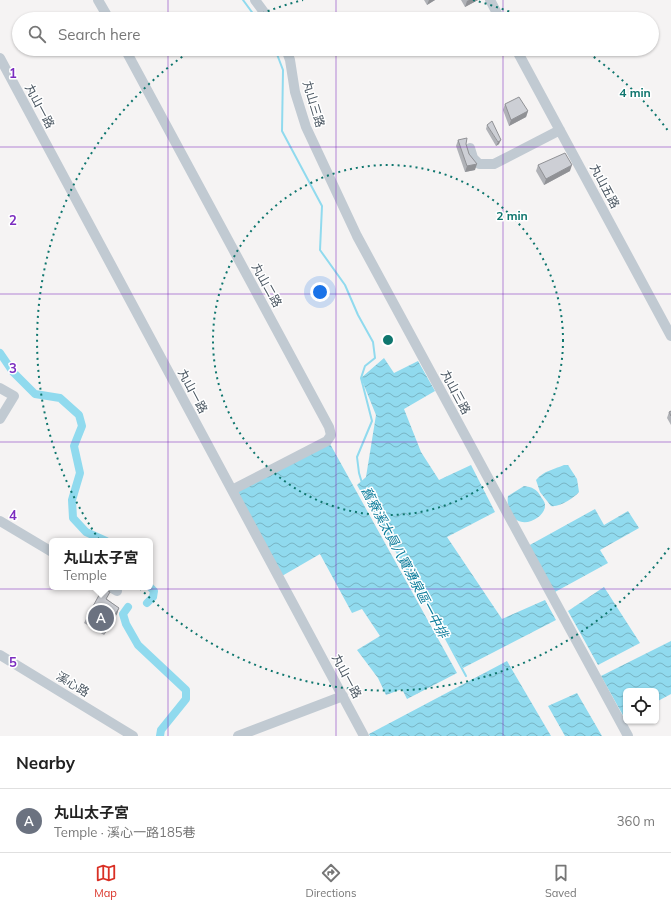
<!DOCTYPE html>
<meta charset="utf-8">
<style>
body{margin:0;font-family:Mulish,"Noto Sans TC",sans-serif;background:#f2f2f2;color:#222}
.controls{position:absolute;right:12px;bottom:12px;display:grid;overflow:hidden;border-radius:6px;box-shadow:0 1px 3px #0004}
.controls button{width:36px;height:36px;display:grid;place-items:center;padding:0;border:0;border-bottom:1px solid #e0e0e0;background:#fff;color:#222;font:20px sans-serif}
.you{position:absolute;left:320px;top:292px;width:14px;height:14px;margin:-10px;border:3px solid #fff;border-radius:50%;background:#1a73e8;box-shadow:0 0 0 6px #1a73e833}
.badge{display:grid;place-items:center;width:26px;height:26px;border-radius:50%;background:#d93025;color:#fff;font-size:13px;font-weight:700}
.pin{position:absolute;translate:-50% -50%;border:2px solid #fff;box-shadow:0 1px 4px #0006}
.popup{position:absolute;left:49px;top:538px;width:104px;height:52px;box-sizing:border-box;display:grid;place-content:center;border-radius:6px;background:#fff;filter:drop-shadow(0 1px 3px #0005);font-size:13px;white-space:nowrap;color:#767676}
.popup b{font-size:15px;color:#222}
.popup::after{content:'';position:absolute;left:50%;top:100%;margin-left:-8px;border:8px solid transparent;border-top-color:#fff}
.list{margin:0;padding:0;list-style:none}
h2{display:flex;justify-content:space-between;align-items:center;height:52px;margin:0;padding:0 16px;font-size:17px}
h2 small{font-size:13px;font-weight:400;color:#767676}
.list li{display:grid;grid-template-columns:26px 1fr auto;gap:12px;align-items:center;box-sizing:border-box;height:64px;padding:0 16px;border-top:1px solid #e0e0e0}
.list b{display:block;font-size:15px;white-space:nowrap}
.list p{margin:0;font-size:13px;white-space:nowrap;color:#767676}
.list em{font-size:13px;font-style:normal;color:#767676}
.icon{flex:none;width:22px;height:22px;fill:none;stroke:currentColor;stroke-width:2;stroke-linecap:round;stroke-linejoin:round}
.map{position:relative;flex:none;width:671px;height:736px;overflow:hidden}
.search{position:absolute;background:#fff;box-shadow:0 1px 3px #0004;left:12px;right:12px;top:12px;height:44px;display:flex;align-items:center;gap:10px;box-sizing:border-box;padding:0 14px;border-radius:22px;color:#767676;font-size:15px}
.sheet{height:116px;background:#fff}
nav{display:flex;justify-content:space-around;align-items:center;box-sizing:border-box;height:56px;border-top:1px solid #e0e0e0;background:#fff;font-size:11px;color:#767676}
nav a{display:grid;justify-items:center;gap:2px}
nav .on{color:#d93025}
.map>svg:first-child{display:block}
</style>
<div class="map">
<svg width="671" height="736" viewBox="0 0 671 736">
<defs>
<pattern id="water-waves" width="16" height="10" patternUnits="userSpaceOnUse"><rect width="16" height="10" fill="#90daee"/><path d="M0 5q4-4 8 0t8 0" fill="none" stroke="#78b4c4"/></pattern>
</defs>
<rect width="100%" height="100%" fill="#f5f3f3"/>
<path fill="url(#water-waves)" d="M384 358 394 373 418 361 435 391 404 409 421 452 439 480 471 465 495 512 447 537 502 619 545 600 556 620 463 668 357 485 366 477 376 415 361 378Z
M329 442 457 673 407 699 402 689 386 695 378 678 357 650 380 636 362 609 352 613 320 554 282 576 236 492Z
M564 465H568L577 479 579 492C574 498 558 508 551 506L540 492 536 480C543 471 555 469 564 465Z
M524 486C532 487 537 489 541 497 543 500 545 502 545 505 546 518 518 533 510 511 508 505 507 502 508 496Z
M595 509 604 525 628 511 639 528 600 550 608 563 555 592 528 546Z
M604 587 640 643 598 665 568 611Z
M671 641V694L656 702V691H626V718L625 719 601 676Z
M507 661 551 736H370L369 734Z
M577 693 602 736H565L548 706Z"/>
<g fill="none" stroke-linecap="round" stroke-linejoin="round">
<path stroke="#90daee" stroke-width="2" d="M243 0 257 19
M275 49 283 70 282 131 322 206 320 250 345 285 358 315 373 342 375 358 365 366 361 378 372 421 357 457 359 473 362 483
M437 622 466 676"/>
<path stroke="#90daee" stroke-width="8" d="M0 353 13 372 35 394 60 398 79 415 82 426 74 446 80 473 72 500 73 518 86 532 106 541
M147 603 153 597 154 591 150 587
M128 607 123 614 126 624 138 645 186 690V699L161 730 160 736"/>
<path stroke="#c1cad2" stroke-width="10" d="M98 0 109 19
M255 0 269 19
M490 0 500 19
M125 49 329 427 331 435 327 441 232 490
M286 49 290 60 295 92 306 127 357 236 628 736
M516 49 671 336
M0 58 364 736
M470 148 473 158 479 164H494L560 130
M0 388 14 396 0 419
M0 521 52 552
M110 587 117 591
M0 655 133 736
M238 736 343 696"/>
</g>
<path fill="#b0b2b7" d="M424 0H435L427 5Z
M461 0H478L465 7Z
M505 104 528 111 526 117 509 126 503 110Z
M487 125 499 144 496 146 486 129Z
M458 140 466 144 475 170 465 172 456 146Z
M538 165 570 171 544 185 536 171Z
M671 411V425L667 418 669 412Z
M107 599 119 608 117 614 104 635 84 623 87 617Z"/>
<path fill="#909195" d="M429 0H435L427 5Z
M469 0H478L465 7 467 1Z
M528 111 526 117 509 126 511 120Z
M501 140 499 144 496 146 498 142Z
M477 164 475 170 465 172 467 166Z
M572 165 570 171 544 185 546 179Z
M119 608 117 614 104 635 106 629Z"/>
<path fill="#cdcfd5" stroke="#909195" d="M519 97 528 111 511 120 505 104Z
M492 121 501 140 498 142 487 125Z
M467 138 466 144 469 154 477 164 467 166 458 140Z
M565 153 572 165 546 179 538 165Z
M671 411V416L669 412Z
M103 588 110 592 106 599 119 608 106 629 87 617Z"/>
<path fill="none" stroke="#7b2cbf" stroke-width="1" stroke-opacity="0.55" d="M168 0V19M336 0V19M503 0V19M168 49V736M336 49V736M503 49V736M0 147H671M0 294H671M0 442H671M0 589H671"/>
<g fill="none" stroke="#0f766e" stroke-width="2" stroke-dasharray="2 4">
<circle cx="388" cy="340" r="175"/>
<path d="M669 548A350 350 0 1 1 192 50M251 18A350 350 0 0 1 303 0M473 0A350 350 0 0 1 525 18M584 50A350 350 0 0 1 669 132"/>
</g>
<g text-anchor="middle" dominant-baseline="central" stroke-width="3" stroke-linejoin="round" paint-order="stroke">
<g font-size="12" fill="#4a5661" stroke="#fff">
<text transform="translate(314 104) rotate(73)">丸山三路</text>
<text transform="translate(40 106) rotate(62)">丸山一路</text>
<text transform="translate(605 186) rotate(62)">丸山五路</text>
<text transform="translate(267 285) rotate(61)">丸山二路</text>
<text transform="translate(193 391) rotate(62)">丸山一路</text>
<text transform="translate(456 392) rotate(62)">丸山三路</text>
<text transform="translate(347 676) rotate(62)">丸山一路</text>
<text transform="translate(73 684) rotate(31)">溪心路</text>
</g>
<g font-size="13" font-style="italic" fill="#0c7c9b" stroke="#fff">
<text transform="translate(405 562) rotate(62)">舊寮溪太員八寶湧泉區一中排</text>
</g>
</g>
<g font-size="13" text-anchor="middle" font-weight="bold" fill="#7b2cbf" stroke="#fff" stroke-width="3" stroke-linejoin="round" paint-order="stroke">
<text x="13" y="78">1</text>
<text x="13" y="225">2</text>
<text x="13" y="373">3</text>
<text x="13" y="520">4</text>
<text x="13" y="667">5</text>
</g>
<circle cx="388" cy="340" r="6" fill="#0f766e" stroke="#fff" stroke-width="2"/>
<g font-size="12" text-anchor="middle" font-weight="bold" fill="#0f766e" stroke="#fff" stroke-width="3" stroke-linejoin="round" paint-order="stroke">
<text x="635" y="97">4 min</text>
<text x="512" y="220">2 min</text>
</g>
</svg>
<div class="controls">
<button><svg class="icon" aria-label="locate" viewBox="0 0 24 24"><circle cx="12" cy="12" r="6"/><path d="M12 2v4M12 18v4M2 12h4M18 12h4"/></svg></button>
</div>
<div class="you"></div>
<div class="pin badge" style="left:101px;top:618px;background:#6b7280">A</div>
<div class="popup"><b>丸山太子宮</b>Temple</div>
<div class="search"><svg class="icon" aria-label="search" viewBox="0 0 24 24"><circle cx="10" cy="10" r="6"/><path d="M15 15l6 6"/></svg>Search here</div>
</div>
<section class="sheet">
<h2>Nearby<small></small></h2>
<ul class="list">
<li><span class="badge" style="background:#6b7280">A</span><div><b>丸山太子宮</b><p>Temple · 溪心一路185巷</p></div><em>360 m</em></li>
</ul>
</section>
<nav>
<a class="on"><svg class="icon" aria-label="map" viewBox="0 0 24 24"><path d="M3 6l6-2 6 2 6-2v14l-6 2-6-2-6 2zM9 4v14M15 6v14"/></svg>Map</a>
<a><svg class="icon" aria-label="directions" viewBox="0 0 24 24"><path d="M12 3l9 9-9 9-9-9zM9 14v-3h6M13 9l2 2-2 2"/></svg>Directions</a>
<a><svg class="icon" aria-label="saved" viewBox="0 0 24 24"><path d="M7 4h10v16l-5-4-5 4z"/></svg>Saved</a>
</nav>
